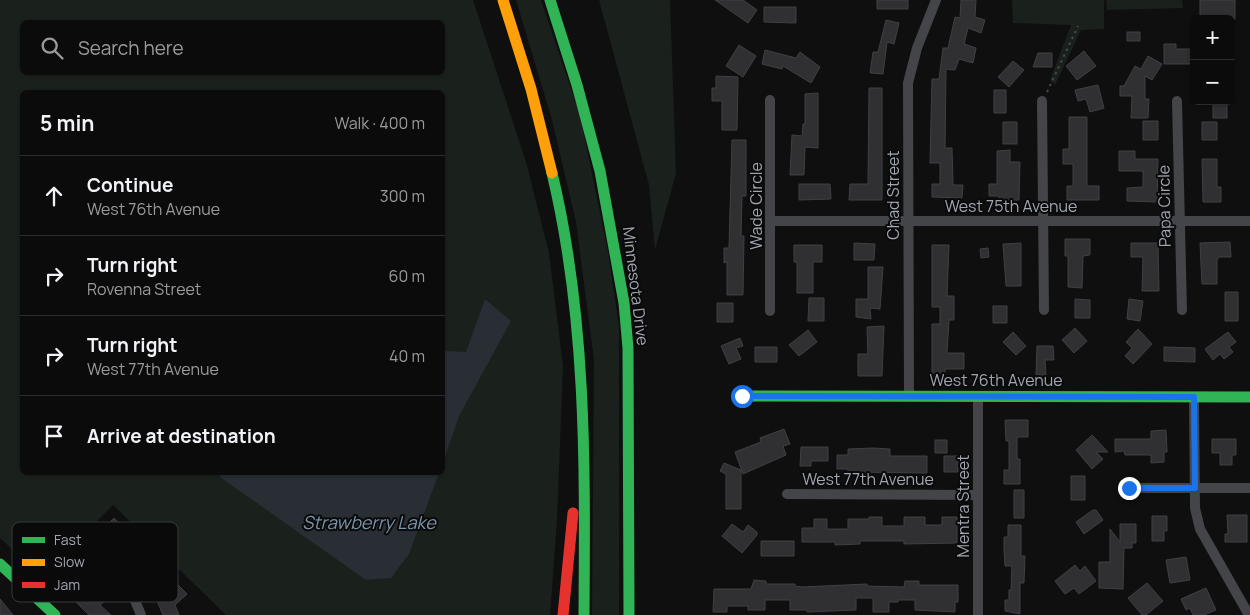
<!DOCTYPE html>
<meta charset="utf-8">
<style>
body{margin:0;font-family:Manrope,sans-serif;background:#141415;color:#f1f3f6}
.controls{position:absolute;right:15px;top:15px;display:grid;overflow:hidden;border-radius:8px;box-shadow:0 1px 4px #0004}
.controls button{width:45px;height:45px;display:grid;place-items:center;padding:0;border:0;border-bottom:1px solid #2b2b2d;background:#0b0b0c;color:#f1f3f6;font:25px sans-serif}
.stop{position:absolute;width:15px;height:15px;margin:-11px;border:4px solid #1a73e8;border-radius:50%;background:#fff}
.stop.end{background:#1a73e8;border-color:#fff;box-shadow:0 1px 5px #0008}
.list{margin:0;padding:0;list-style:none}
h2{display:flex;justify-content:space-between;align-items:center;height:65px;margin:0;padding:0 20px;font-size:21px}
h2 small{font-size:16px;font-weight:400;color:#9a9b9d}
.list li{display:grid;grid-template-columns:32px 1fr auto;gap:15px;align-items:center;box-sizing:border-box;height:80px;padding:0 20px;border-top:1px solid #2b2b2d}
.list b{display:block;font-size:19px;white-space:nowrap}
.list p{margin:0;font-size:16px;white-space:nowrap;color:#9a9b9d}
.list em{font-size:16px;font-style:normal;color:#9a9b9d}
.icon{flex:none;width:28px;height:28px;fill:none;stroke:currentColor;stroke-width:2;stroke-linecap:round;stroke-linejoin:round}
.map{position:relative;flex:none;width:1250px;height:615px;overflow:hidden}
.search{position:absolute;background:#0b0b0c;box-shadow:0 1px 4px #0004;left:20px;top:20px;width:425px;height:55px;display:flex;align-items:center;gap:12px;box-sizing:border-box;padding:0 18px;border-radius:8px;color:#9a9b9d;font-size:19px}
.panel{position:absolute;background:#0b0b0c;box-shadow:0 1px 4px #0004;left:20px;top:90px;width:425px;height:385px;border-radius:8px}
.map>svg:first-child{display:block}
</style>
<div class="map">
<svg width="1250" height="615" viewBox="0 0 1250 615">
<rect width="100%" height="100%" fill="#0f0f10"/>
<path fill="#1a201b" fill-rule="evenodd" d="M0 0H473L526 162 549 253 563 366 557 520 550 615H226L113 505 41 577 0 538ZM22 22H442V72H22ZM22 92H442V472H22Z
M516 0H541L580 115 608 251 619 326V615H592L594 360 576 222 552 120Z
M599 0H670L676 173 655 250 649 185Z
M1012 0H1104V29L1081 30 1055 85 1050 80 1071 25 1013 23Z
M1106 0H1182L1183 8 1107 10Z"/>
<path fill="#282e34" d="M485 299 511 321 459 416 443 463V351L466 352Z
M219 473V472L439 473 409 554 391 578 366 580 220 477Z"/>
<path fill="#303032" stroke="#3f4043" d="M715 0H743L757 10 748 23Z
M877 0H908V9H877Z
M961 0H976L975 17 985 20 981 33 968 28 964 44 976 48 973 63 959 59 955 70 946 69 945 148H952L953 185H963L962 198 932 197V184H940V163H930L932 79H939L943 48H948L955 17 960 18Z
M1200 0H1235V19H1200Z
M764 7H796V23L764 22Z
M886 20 899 23 894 44 887 42 883 74 870 73 873 52H878Z
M1127 32H1140V41H1127Z
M1164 44H1176V49H1194V64H1164Z
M739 45 756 56 743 77 726 66Z
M765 50 796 58 800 52 820 67 811 83 783 66 782 69 762 64Z
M1084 51 1096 66 1077 80 1066 66Z
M1038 53H1052V67H1033Z
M1148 56 1162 64 1152 80 1145 76V99H1149L1148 118H1131L1132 96H1120V86H1124L1135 66 1141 69Z
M1013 61 1024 70 1009 87 998 77Z
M716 76 738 77 737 130H722V101H712V88H716Z
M1098 85 1104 108 1090 112 1086 99 1078 101 1075 90Z
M869 88H882V200H849L850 184H868Z
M994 90H1006V113H994Z
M818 93V148L805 147 804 175H790L792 135 802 136 803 124H805V94Z
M1213 101H1227V118H1213Z
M1069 117H1087V186H1099V200H1067V186H1073V164H1063V149H1069Z
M1143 121H1158V140H1143Z
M1003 122H1017V144H1003Z
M1202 122H1217V140H1202Z
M732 140H746V196H742L741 236H744L743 295H727V262L724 263V248H729Z
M1010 150V162H1020L1019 200H999V196H989V184H997V151Z
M1119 151H1135V159H1158L1157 202 1127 201V188L1143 187V171H1119Z
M1202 159H1217V187H1221V202H1203Z
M799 184H830L831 199 799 200Z
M1065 239H1090V255L1083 256 1082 288 1068 287V256H1065Z
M1230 242 1231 257H1219L1217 260V284H1202L1200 243Z
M854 243 875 244 874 260H854Z
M1021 243V286H1006L1003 244Z
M1131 243H1158L1159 291H1142L1143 257H1131Z
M794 245H822V262H813V293H797V262H794Z
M932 245H949L947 296H954V320H949L947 353H964V369H945V373H932V324H940V307H932Z
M988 248 989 257 981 258 980 249Z
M868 267H883L880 309 870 308 871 319 856 317V299H868Z
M1225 292H1238V321H1225Z
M809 298H824V321H808Z
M1075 299 1090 300V318H1075Z
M1129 299 1143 301 1140 321 1127 319Z
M717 303H733V322H717Z
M993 306H1007V323H993Z
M884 326 882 376H858V354H868L867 327Z
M1075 328 1087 341 1074 353 1062 340Z
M1138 329 1152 344 1133 364 1125 356 1132 348 1126 342Z
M808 330 817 342 799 356 789 345Z
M1013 332 1026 346 1016 355 1003 342Z
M1228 332 1236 342 1229 347 1233 352 1224 359 1220 354 1213 360 1205 349Z
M740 338 743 346 736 348 741 359 729 364 721 346Z
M1037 346H1053L1054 360H1045L1046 375H1036Z
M755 347H777V362H755Z
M1164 347 1195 348V362L1164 361Z
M1005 420H1028V437H1017V459H1020V484H1004V470H1009V441H1006Z
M784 429 790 444 783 446 786 455 743 474 735 452 761 442 760 438Z
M1166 430 1167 452H1164V462L1151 463V455H1125L1124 451 1115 452V439H1151V431Z
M1092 435 1108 452H1096L1103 459 1092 469 1076 450Z
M1212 439H1236V455H1232V465H1220V453H1212Z
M935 440H947V453H935Z
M801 447H828V461H811V466H800Z
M873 448 890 449V456H927V473L848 472V469H837V455H848V449Z
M944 456H958V472H944Z
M724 463 741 470V509H726V474L720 471Z
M1071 476H1085V500H1071Z
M1014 490H1024V518H1014Z
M1093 510H1096L1103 520 1084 534 1076 522Z
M1227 515H1247V542H1225V534H1228Z
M1152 516H1167V531H1164V541H1152Z
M869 517H882V526H904V517H925V525H942V517H957V543L904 544V541H860V544L835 545V542H802V528H814V519H827V529H848V519H869Z
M114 518 126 531 111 546 107 542 94 555 97 557 75 579 64 569Z
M732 524 743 532 748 525 757 532V535L742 553 722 536Z
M1120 524H1136V543H1132V548H1124L1123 589 1099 588V562H1110V529L1120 542Z
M1008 525H1021V556H1025L1024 583H1020V614L1005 611V600H1009V590H1011L1012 566H1005L1004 549V537H1008Z
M761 541H794V556H761Z
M1186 557 1190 580 1170 583 1166 560Z
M1075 565 1080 571 1085 566 1096 581 1079 594 1074 588 1065 594 1055 581Z
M754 580 766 581V584H795V586L802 587 867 584V586L904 587 905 581H919V585H958V602H955V612L915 610V600H898V602H889V612H873V598H856V610L807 612V610H790V600H765V610H748V606H727V612H713L714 589H751Z
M75 583 91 597 106 584 114 593 100 605 111 615H89L66 592Z
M1147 583 1163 601 1146 615H1142L1128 598Z
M178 585 187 594 175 605 179 615H163L153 591 163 586 168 595Z
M1206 588 1216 610 1204 615H1193L1190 608 1186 610 1181 599Z
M0 599 13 615H0Z"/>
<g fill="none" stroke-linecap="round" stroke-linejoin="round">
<path stroke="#46474a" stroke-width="2" stroke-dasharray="2.5 4" stroke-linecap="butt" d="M1047 92 1078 26"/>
<path stroke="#444549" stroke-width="10" d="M1042 101 1044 310
M1177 101 1182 310
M771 221H1250
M770 311V100
M909 396 908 83 917 48 936 0
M1194 397 1195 508 1200 529 1249 615
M1129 488H1250
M787 494 978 495
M115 552 141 615
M978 615V397"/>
<path stroke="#30b455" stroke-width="11" d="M550 0 577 85 600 171 624 303 628 348 629 615
M552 173C587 319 585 467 584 615
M742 396 1250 397
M0 564 55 615"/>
<path stroke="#ff9f0a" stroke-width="11" d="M503 0 531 89 552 173"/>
<path stroke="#e5322d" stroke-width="11" d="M563 615 573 513"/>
</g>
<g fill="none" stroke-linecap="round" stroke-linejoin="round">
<path stroke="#1a73e8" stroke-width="6" d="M742 396 1194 397 1195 488H1129"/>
</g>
<g text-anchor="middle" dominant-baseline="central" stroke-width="4" stroke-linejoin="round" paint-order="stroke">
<g font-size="16" fill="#a1a6b0" stroke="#0a0a0b">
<text transform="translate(893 195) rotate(-90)">Chad Street</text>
<text transform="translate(756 206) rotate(-90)">Wade Circle</text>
<text x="1011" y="206">West 75th Avenue</text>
<text transform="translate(1164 206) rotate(-91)">Papa Circle</text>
<text transform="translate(636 286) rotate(83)">Minnesota Drive</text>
<text x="996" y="380">West 76th Avenue</text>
<text x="868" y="479">West 77th Avenue</text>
<text transform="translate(963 506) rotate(-90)">Mentra Street</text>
</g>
<g font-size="18" font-style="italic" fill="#7a93a9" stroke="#0a0a0b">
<text x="369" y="522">Strawberry Lake</text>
</g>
</g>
<rect x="12" y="522" width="166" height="80" rx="8" fill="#0a0a0b" stroke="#37393d" stroke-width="1"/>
<rect x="22" y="537" width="23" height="6" fill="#30b455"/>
<rect x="22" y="559" width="23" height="7" fill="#ff9f0a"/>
<rect x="22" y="582" width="23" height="6" fill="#e5322d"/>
<g font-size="14" fill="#a1a6b0">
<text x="54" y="545">Fast</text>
<text x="54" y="567">Slow</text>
<text x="54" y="590">Jam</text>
</g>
</svg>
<div class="controls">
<button>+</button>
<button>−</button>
</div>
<div class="stop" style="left:742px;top:396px"></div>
<div class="stop end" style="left:1129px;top:488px"></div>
<div class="search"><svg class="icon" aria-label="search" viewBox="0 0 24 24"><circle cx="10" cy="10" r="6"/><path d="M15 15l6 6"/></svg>Search here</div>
<section class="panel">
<h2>5 min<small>Walk · 400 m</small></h2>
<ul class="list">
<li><svg class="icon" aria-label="ahead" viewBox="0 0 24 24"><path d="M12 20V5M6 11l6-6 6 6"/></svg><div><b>Continue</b><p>West 76th Avenue</p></div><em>300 m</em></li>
<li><svg class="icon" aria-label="right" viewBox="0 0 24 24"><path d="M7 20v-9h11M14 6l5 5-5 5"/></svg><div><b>Turn right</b><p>Rovenna Street</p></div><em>60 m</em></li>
<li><svg class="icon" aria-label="right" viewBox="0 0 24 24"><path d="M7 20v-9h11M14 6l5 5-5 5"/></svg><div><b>Turn right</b><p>West 77th Avenue</p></div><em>40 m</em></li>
<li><svg class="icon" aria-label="arrive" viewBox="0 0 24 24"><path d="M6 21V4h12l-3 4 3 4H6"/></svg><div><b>Arrive at destination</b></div></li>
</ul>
</section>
</div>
